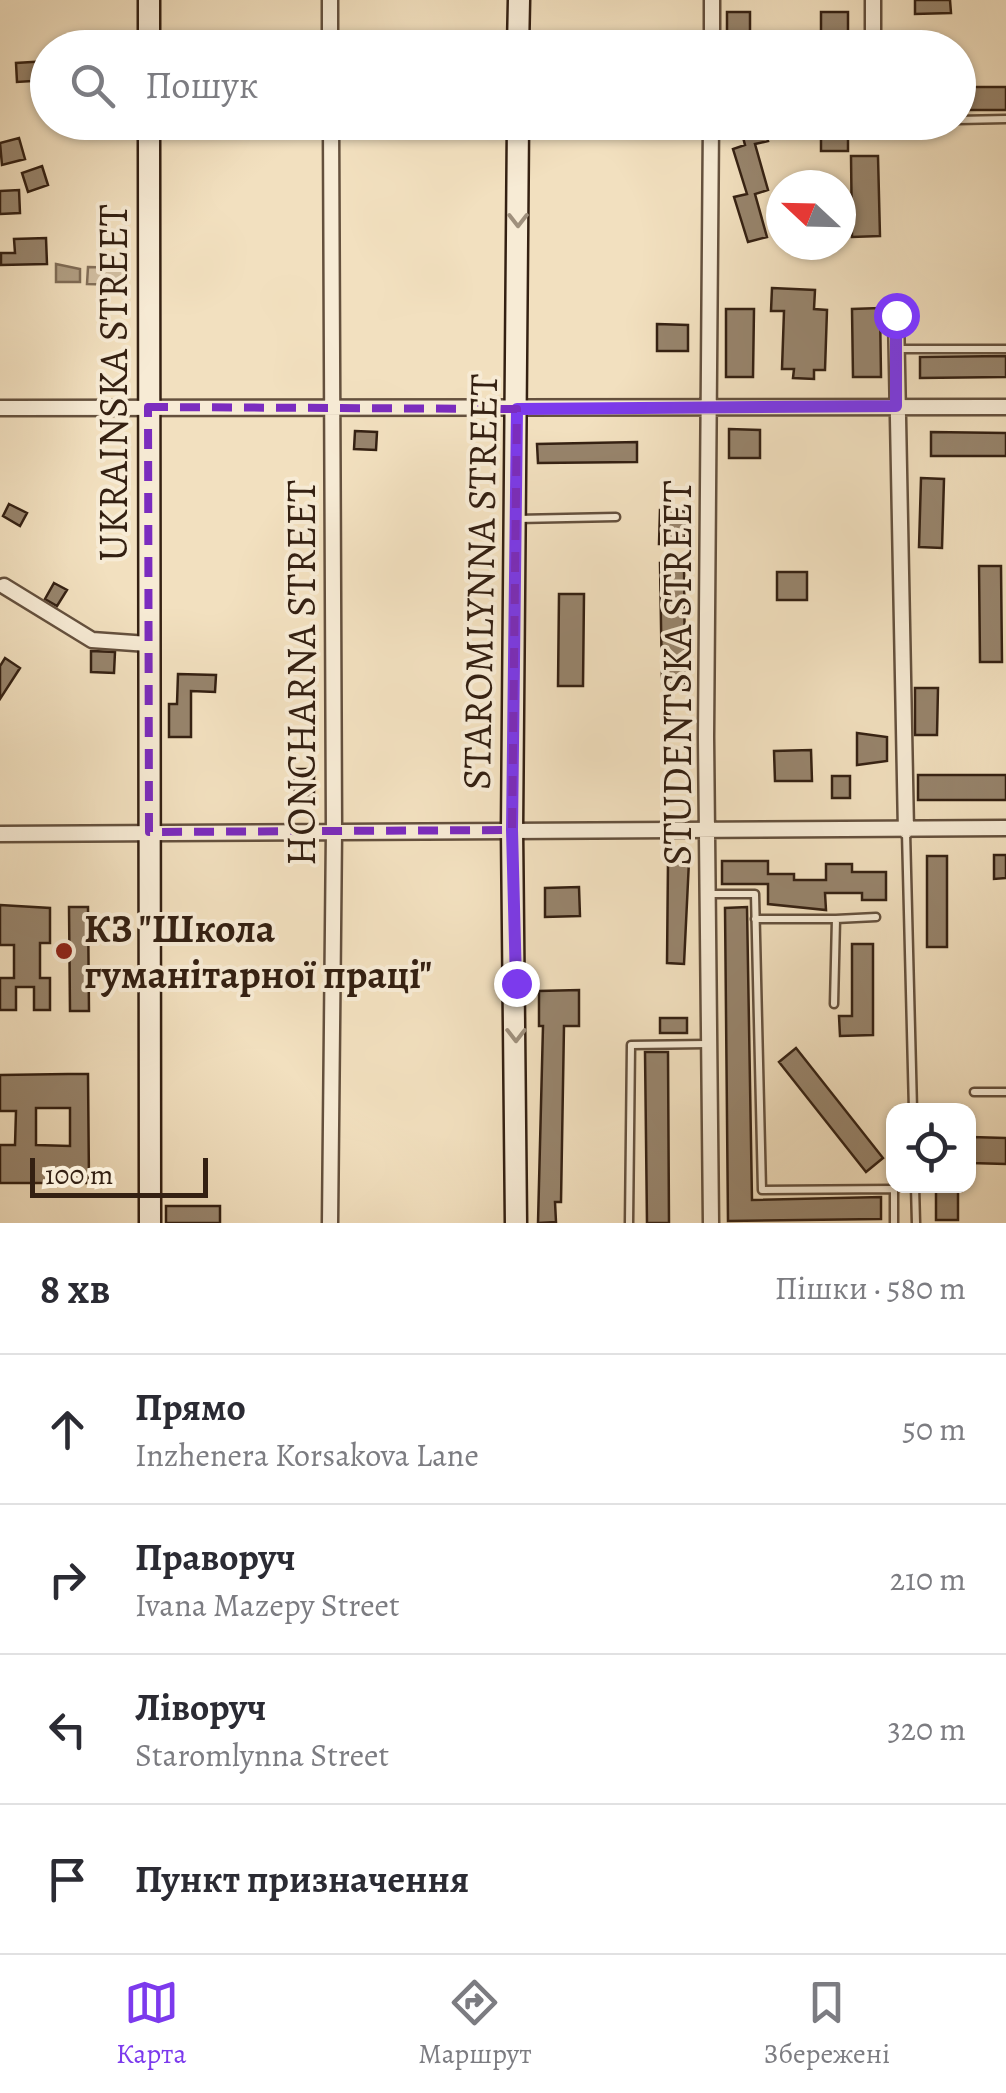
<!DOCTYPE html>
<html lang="uk">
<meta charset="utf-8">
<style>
body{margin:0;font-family:Alegreya,serif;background:#f2f2f3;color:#2b2b33}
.controls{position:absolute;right:30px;bottom:30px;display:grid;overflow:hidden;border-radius:20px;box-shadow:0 2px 8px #0004}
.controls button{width:90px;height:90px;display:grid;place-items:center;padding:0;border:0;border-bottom:2px solid #e1e1e2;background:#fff;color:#2b2b33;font:50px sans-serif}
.compass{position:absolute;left:766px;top:170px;width:90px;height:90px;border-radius:50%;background:#fff;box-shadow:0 2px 8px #0004;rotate:292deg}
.scale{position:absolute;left:30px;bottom:25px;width:178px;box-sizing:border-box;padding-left:10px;border:5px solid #342012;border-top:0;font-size:28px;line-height:35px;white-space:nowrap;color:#342012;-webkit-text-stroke:8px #f7ebd5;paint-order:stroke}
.stop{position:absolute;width:30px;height:30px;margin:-22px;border:8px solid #7c3aed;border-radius:50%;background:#fff}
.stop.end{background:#7c3aed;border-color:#fff;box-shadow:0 2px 10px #0008}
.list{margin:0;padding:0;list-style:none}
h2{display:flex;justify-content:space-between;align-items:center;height:130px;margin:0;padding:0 40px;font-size:42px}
h2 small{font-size:32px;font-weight:400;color:#7c7c81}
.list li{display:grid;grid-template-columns:65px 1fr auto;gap:30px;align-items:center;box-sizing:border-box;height:150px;padding:0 40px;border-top:2px solid #e1e1e2}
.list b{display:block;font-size:38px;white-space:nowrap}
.list p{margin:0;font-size:32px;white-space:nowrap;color:#7c7c81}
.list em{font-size:32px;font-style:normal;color:#7c7c81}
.icon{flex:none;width:55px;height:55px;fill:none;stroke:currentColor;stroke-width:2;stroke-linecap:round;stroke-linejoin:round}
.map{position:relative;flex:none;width:1006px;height:1223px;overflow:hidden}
.search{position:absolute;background:#fff;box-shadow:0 2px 8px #0004;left:30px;right:30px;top:30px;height:110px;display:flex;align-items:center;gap:25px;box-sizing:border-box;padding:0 35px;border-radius:55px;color:#7c7c81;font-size:38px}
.sheet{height:730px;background:#fff}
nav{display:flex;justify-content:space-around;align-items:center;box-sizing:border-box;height:140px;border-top:2px solid #e1e1e2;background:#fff;font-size:28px;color:#7c7c81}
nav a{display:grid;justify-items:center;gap:5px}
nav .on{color:#7c3aed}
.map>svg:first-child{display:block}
</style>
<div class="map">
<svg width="1006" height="1223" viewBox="0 0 1006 1223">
<rect width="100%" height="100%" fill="#f2e0bf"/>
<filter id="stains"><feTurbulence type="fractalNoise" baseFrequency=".002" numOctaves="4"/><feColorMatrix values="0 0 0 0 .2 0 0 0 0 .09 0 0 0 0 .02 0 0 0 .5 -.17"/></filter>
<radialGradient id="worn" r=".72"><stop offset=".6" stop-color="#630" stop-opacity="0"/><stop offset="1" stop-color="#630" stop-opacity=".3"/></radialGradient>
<path fill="#d2bfa2" stroke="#83705a" stroke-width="2.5" d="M88 267 124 268V285L87 284Z"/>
<path fill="#b19f84" stroke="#7f6c56" stroke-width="2.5" d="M56 264 80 269V282H56Z"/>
<path fill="#97846c" stroke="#342012" stroke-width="2.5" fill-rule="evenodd" d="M915 0H950L951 13 915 14Z
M727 12H750V48H727Z
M821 12H848V48H821Z
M48 61V80L17 82 16 63Z
M958 87H1006V110H958Z
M739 122H762L768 141 755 144 768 190 755 194 767 237 748 242 734 197 747 194 733 149 745 145Z
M821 122H848V151H821Z
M19 138 25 159 2 165 0 143Z
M851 156H878L880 236 852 237Z
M42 166 48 185 28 192 22 173Z
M19 190 20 213 0 214V191Z
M46 238 47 264 1 265V253H15L14 239Z
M772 288 815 290 814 309 827 310 825 370H814V379L793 378 794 369H782L784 311H771Z
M880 308 881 377H853L852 309Z
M726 309H754L753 377H726Z
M657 324 688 325V351H657Z
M1006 356V377L920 378V357Z
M729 429 760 430V458H729Z
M355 431 377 432 376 450 354 449Z
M931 432 1006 433V456H931Z
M637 442V462L538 463 537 444Z
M921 478 944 479 942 548 919 547Z
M9 504 27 513 20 526 3 516Z
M660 510 685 511V544H659Z
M684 562 685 683 662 684 660 563Z
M979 566H1001L1002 662H980Z
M777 572H807V600H777Z
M54 583 67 590 57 606 45 599Z
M559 594H584L583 686H558Z
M91 651 115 652 114 673 91 672Z
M5 658 20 668 0 699V666Z
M178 674 216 675 215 692 191 691V737H169V704H177Z
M915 688H938L937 735H915Z
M857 733 887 737V761L857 765Z
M811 750 812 781H775L774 751Z
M295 769H314V802H294Z
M918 775H1006V800H918Z
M832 776H850V798H832Z
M994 855H1006V878L994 879Z
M927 856H947V947H927Z
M668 861H689L684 964 667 963Z
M722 861H768V874H794V880H826V864H852V872H886V900H862V893H825L826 910 768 904V884H722Z
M579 887 580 916 545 917V888Z
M0 905 50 908V943H40V978H50V1010H34V987H16V1010H0V978H14V945H0Z
M69 907H88L89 1011H70Z
M747 907 752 1200 881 1197V1219L728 1221 725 908Z
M852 944H873V1035L840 1036 839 1016H852Z
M579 990V1026H564L561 1202H555L556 1222 538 1223 543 1026H539V991Z
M660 1018H687V1033H660Z
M796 1048 883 1158 866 1172 779 1062Z
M645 1052H668L669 1223H647Z
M68 1074H88L89 1183H0V1145H15L16 1111H0V1075ZM36 1108H70V1146L36 1145Z
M971 1137 1006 1138V1164L971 1163Z
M936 1186H958V1220H936Z
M166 1206H220V1223H166Z"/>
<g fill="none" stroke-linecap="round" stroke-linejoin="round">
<defs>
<path id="lane" d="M958 120 1006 119
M897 349H1006
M517 519 616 517
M906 832 913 1110
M709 894H755L762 1190 894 1189V1223
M755 919H836L834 1004
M836 919 876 917
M974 1092H1006
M915 1186 916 1223
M629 1223 631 1045 707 1044"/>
<path id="street" d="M330 0V48
M712 48V0
M873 48V0
M896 315 906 831
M0 408 1006 407
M4 586 92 640 148 644
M0 834 1006 828
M330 1223 334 831 331 122
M711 1223 706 737 711 122"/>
<path id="secondary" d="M149 48V0
M518 48 519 0
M149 122 150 1223
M516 1223 512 830 518 122"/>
</defs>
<use href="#lane" stroke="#64503d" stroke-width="11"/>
<use href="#street" stroke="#64503d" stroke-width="19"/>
<use href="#secondary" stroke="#342012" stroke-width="25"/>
<use href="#lane" stroke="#f7ebd5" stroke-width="6"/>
<use href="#street" stroke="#f7ebd5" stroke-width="14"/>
<use href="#secondary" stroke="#f7ebd5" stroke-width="20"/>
</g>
<defs><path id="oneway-chevron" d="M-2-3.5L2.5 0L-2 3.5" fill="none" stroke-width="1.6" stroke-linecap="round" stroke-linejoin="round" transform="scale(2.5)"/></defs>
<g stroke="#9f907d">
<use href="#oneway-chevron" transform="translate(518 220) rotate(90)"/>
<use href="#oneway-chevron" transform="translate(516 1035) rotate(90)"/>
</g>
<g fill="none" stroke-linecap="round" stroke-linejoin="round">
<path stroke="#7c3aed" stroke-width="12" d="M516 983 512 830 517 409 896 406V315"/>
</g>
<path fill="none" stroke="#7b2cbf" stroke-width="8" stroke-dasharray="20 12" stroke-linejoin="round" d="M148 407 517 409 512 830 149 832Z"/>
<circle fill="#8f2418" stroke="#f7ebd5" stroke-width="4" cx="64" cy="951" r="10"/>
<g text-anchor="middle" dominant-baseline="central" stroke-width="8" stroke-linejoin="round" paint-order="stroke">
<g font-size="40" fill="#342012" stroke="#f7ebd5">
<text transform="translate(113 383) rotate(-90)">UKRAINSKA STREET</text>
<text transform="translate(480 582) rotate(-89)">STAROMLYNNA STREET</text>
<text transform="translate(301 673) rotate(-90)">HONCHARNA STREET</text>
<text transform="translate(677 673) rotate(-90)">STUDENTSKA STREET</text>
</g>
<g font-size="40" font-weight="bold" fill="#342012" stroke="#f7ebd5" text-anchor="start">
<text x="84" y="928">КЗ "Школа<tspan x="84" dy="46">гуманітарної праці"</tspan></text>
</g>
</g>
<rect width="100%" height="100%" filter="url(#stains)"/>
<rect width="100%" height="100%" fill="url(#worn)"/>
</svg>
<div class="controls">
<button><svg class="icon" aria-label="locate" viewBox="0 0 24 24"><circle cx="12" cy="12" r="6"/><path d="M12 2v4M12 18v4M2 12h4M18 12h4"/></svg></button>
</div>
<svg class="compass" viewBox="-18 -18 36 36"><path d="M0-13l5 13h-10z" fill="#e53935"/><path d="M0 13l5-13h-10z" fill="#7c7c81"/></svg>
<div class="scale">100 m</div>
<div class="stop" style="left:896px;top:315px"></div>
<div class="stop end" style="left:516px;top:983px"></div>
<div class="search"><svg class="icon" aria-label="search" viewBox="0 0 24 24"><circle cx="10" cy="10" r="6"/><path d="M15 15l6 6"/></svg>Пошук</div>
</div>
<section class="sheet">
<h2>8 хв<small>Пішки · 580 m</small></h2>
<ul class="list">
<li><svg class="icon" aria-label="ahead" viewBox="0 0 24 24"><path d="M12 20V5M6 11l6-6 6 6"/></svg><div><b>Прямо</b><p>Inzhenera Korsakova Lane</p></div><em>50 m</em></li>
<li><svg class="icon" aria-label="right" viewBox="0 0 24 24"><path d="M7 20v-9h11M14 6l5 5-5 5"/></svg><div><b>Праворуч</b><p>Ivana Mazepy Street</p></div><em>210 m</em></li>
<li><svg class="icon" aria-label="left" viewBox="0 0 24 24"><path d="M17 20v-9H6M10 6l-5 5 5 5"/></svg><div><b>Ліворуч</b><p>Staromlynna Street</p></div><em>320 m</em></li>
<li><svg class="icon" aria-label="arrive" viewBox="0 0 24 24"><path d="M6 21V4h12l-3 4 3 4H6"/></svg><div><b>Пункт призначення</b></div></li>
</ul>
</section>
<nav>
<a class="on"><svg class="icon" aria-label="map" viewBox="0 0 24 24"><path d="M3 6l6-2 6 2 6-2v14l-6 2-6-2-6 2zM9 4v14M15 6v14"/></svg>Карта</a>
<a><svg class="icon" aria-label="directions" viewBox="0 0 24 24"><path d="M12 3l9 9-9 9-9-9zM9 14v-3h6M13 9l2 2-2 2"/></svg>Маршрут</a>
<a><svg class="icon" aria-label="saved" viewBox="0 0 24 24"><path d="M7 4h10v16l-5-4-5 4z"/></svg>Збережені</a>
</nav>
